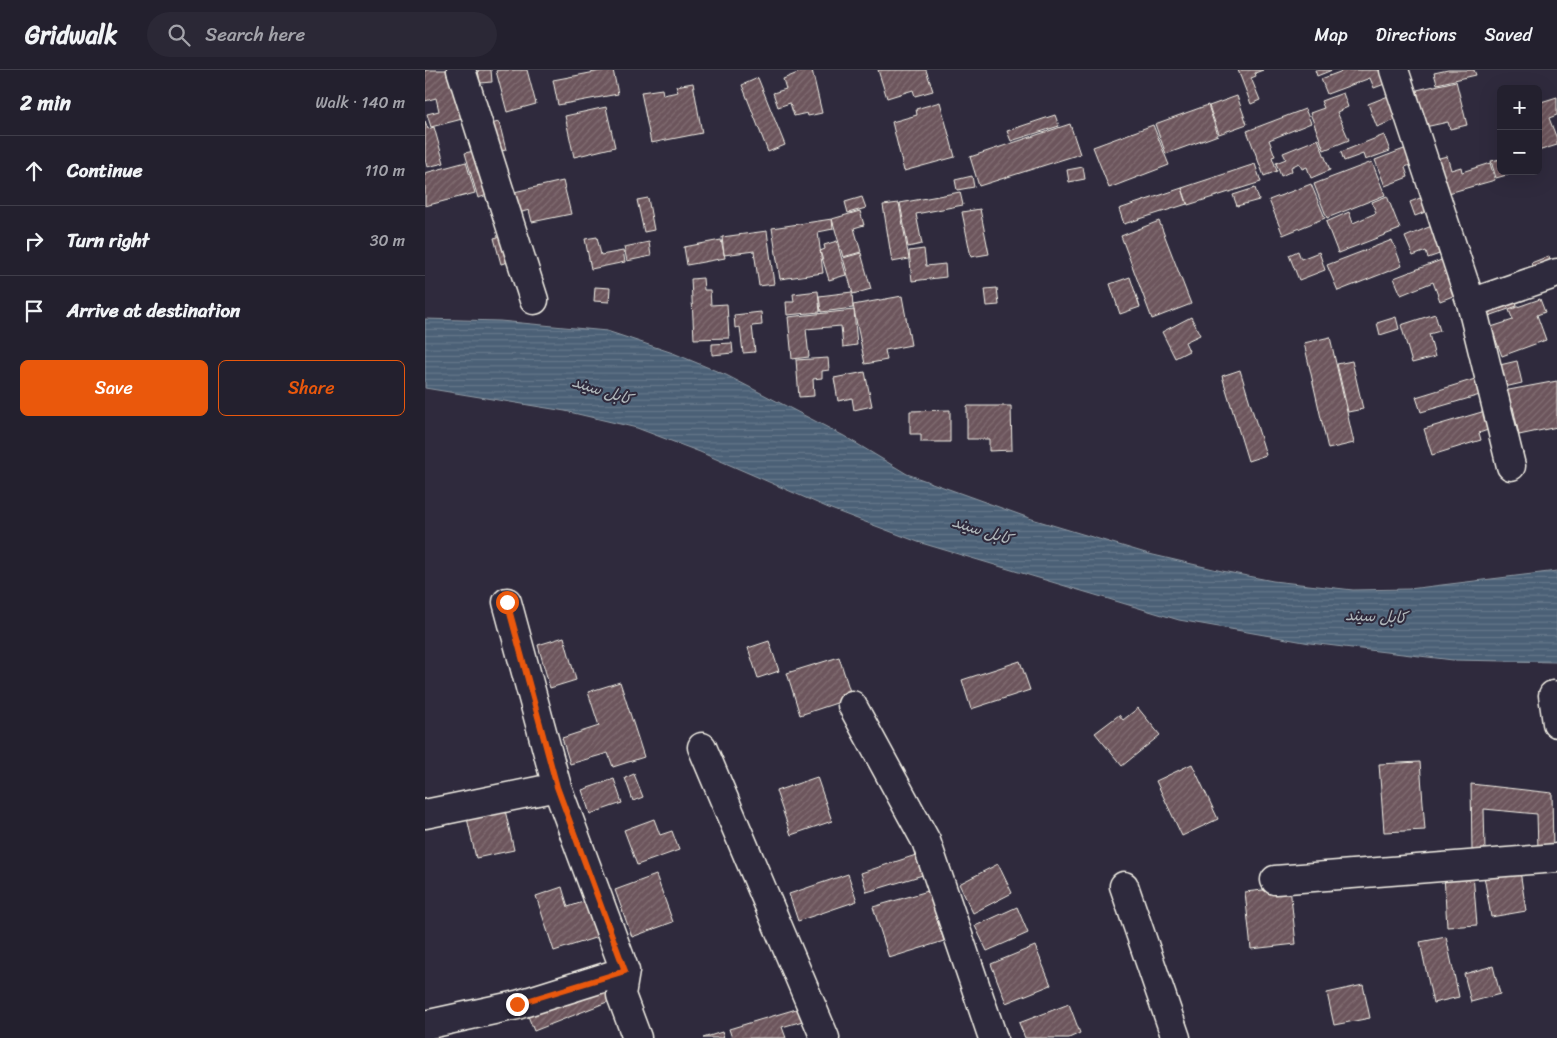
<!DOCTYPE html>
<meta charset="utf-8">
<style>
body{margin:0;font-family:Sriracha,"Playpen Sans Arabic",sans-serif;background:#2b2836;color:#f1f3f6}
.controls{position:absolute;right:15px;top:15px;display:grid;overflow:hidden;border-radius:8px;box-shadow:0 5px 20px #0002}
.controls button{width:45px;height:45px;display:grid;place-items:center;padding:0;border:0;border-bottom:1px solid #403e4a;background:#23202e;color:#f1f3f6;font:25px sans-serif}
.stop{position:absolute;width:15px;height:15px;margin:-11px;border:4px solid #ea580c;border-radius:50%;background:#fff}
.stop.end{background:#ea580c;border-color:#fff;box-shadow:0 1px 5px #0008}
.list{margin:0;padding:0;list-style:none}
h2{display:flex;justify-content:space-between;align-items:center;height:65px;margin:0;padding:0 20px;font-size:21px}
h2 small{font-size:16px;font-weight:400;color:#a3a3aa}
.list li{display:grid;grid-template-columns:32px 1fr auto;gap:15px;align-items:center;box-sizing:border-box;height:70px;padding:0 20px;border-top:1px solid #403e4a}
.list b{display:block;font-size:19px;white-space:nowrap}
.list em{font-size:16px;font-style:normal;color:#a3a3aa}
.actions{display:flex;gap:10px;padding:15px 20px}
.actions a{flex:1;padding:11px 0;border:1px solid #ea580c;border-radius:8px;text-align:center;font-size:18px;color:#ea580c}
.actions .main{background:#ea580c;color:#fff}
.icon{flex:none;width:28px;height:28px;fill:none;stroke:currentColor;stroke-width:2;stroke-linecap:round;stroke-linejoin:round}
.map{position:relative;flex:none;width:1132px;height:968px;overflow:hidden}
header{display:flex;align-items:center;gap:30px;box-sizing:border-box;height:70px;padding:0 25px;background:#23202e;border-bottom:1px solid #403e4a}
header strong{font-size:24px}
nav{display:flex;gap:28px;margin-inline-start:auto;font-size:18px}
.search{width:350px;height:45px;background:#2b2836;display:flex;align-items:center;gap:12px;box-sizing:border-box;padding:0 18px;border-radius:28px;color:#a3a3aa;font-size:19px}
main{display:flex}
aside{flex:1;background:#23202e}
.map>svg:first-child{display:block}
</style>
<header>
<strong>Gridwalk</strong>
<div class="search"><svg class="icon" aria-label="search" viewBox="0 0 24 24"><circle cx="10" cy="10" r="6"/><path d="M15 15l6 6"/></svg>Search here</div>
<nav><a>Map</a><a>Directions</a><a>Saved</a></nav>
</header>
<main>
<aside>
<h2>2 min<small>Walk · 140 m</small></h2>
<ul class="list">
<li><svg class="icon" aria-label="ahead" viewBox="0 0 24 24"><path d="M12 20V5M6 11l6-6 6 6"/></svg><div><b>Continue</b></div><em>110 m</em></li>
<li><svg class="icon" aria-label="right" viewBox="0 0 24 24"><path d="M7 20v-9h11M14 6l5 5-5 5"/></svg><div><b>Turn right</b></div><em>30 m</em></li>
<li><svg class="icon" aria-label="arrive" viewBox="0 0 24 24"><path d="M6 21V4h12l-3 4 3 4H6"/></svg><div><b>Arrive at destination</b></div></li>
</ul>
<div class="actions"><a class="main">Save</a><a>Share</a></div>
</aside>
<div class="map">
<svg width="1132" height="968" viewBox="0 0 1132 968">
<defs>
<pattern id="water-rules" width="6" height="5" patternUnits="userSpaceOnUse" patternTransform="scale(1.25)"><rect width="6" height="5" fill="#4b6076"/><path d="M0 2.5h6" fill="none" stroke="#66778a"/></pattern>
<pattern id="building-hatch" width="6" height="6" patternUnits="userSpaceOnUse" patternTransform="scale(1.25)"><rect width="6" height="6" fill="#6c555c"/><path d="M-1 1l2-2M0 6l6-6M5 7l2-2" fill="none" stroke="#826e73"/></pattern>
</defs>
<rect width="100%" height="100%" fill="#2f2a3d"/>
<filter id="ink" filterUnits="userSpaceOnUse"><feTurbulence type="fractalNoise" baseFrequency=".02" numOctaves="2"/><feDisplacementMap in="SourceGraphic" scale="10" xChannelSelector="R" yChannelSelector="G"/><feConvolveMatrix kernelMatrix="1 2 1 2 8 2 1 2 1" color-interpolation-filters="sRGB"/></filter>
<g filter="url(#ink)">
<path fill="url(#water-rules)" stroke="#8f9aa4" d="M0 249 75 251 182 261 248 283 301 305 419 366 482 404 607 449 724 484 797 501 848 511 928 520 984 519 1132 501V592L1028 590 885 573 754 550 493 472 406 439 275 382 212 358 140 341 0 318Z"/>
<path fill="url(#building-hatch)" stroke="#f4f1e8" d="M0 0H27L41 48 6 57 2 44 14 41 11 28 0 31Z
M53 0H66L67 12 55 13Z
M73 0H102L111 34 82 42 71 1Z
M181 0H188L193 24 133 35 128 10Z
M380 0H387L397 43 383 46 382 43 369 46 365 33 353 37 348 23 361 19 358 9Z
M453 0H501L508 21 490 26 488 20 462 28Z
M813 0H838L830 3 831 6 826 8 835 30 826 34Z
M890 0H907L892 6Z
M920 0H960L965 12 949 18 945 8 902 24 896 9Z
M1023 0H1049L1051 5 1012 14 1009 3Z
M333 8 360 75 343 82 317 15Z
M1031 11 1042 55 1025 59 1023 52 1000 57 992 20Z
M268 13 277 63 226 73 216 22 237 19 238 25 253 22 251 16Z
M918 23 923 37 912 42 924 70 899 80 885 43 899 38 896 31Z
M966 25 975 48 952 57 943 34Z
M812 26 822 54 794 64 784 36Z
M1132 27V45L1124 48 1132 69V75L1113 81V33Z
M515 32 530 87 479 101 467 52 492 45 491 39Z
M783 35 793 65 741 84 730 54Z
M181 37 190 77 149 87 140 46Z
M880 39 886 53 844 70 850 86 847 87 852 101 839 106 822 61Z
M630 45 634 56 586 71 582 61Z
M0 51 3 59 9 57 19 93 2 97 0 89Z
M74 52 81 80 68 83 61 55Z
M645 54 655 84 554 116 545 87Z
M728 55 744 95 684 118 668 77Z
M959 65 965 81 940 90 938 84 919 91 916 82Z
M893 69 905 100 886 108 882 97 877 99 874 93 866 97 867 101 856 106 851 93 861 89 858 83Z
M987 76 993 92 980 97 983 107 960 116 950 90Z
M57 79 69 123 53 128 40 83Z
M1022 86 1026 100 1036 97 1037 102 1065 93 1070 110 1013 126 1003 91Z
M1076 89V101H1096L1071 108 1066 91Z
M41 92 50 123 0 136V103Z
M947 92 960 125 902 148 889 114Z
M830 94 836 112 763 135 757 118Z
M658 97 660 109 644 112 642 100Z
M547 106 549 117 532 120 530 110Z
M138 111 146 144 107 152 104 140 94 143 89 122Z
M886 114 900 148 858 165 844 130Z
M757 118 762 134 699 154 694 139Z
M830 118 834 130 812 136 808 125Z
M535 122 538 135 491 144 497 174 483 177 475 133Z
M1003 125 1008 139 990 146 985 132Z
M962 126 975 159 913 183 901 152 924 142 928 153 951 143 947 132Z
M437 127 441 138 423 143 420 132Z
M223 128 229 160 219 162 212 130Z
M474 133 484 189 467 192 458 135Z
M555 139 564 184 546 187 537 142Z
M435 141 439 155 429 158 436 182 418 187 407 149Z
M407 149 408 159 393 162 398 203 355 209 347 158Z
M734 151 766 234 727 249 696 166Z
M1009 155 1020 182 1003 188 1001 181 988 186 980 167Z
M342 161 349 214 334 216 329 181 299 185 297 167Z
M84 164 91 190 76 194 69 168Z
M172 167 176 185 198 181 200 192 166 199 160 169Z
M296 170 300 188 262 195 259 177Z
M967 170 977 196 913 221 902 195Z
M412 171 421 205 404 210 395 181 400 179 399 175Z
M224 172 226 186 202 191 199 177Z
M499 179 501 196 520 194 521 207 487 211 484 181Z
M873 181 876 189 894 182 900 200 874 210 864 185Z
M436 183 446 219 428 224 418 188Z
M1124 186 1128 198 1110 204 1106 193Z
M1019 189 1033 224 1015 231 1008 212 976 225 969 208Z
M705 207 715 237 695 244 685 214Z
M278 208 279 220H285L286 235 302 234 304 268 269 269 266 209Z
M170 217 185 218 184 232 169 231Z
M572 218 574 235 562 236 560 219Z
M393 221 395 242 362 245 361 232H369L368 224Z
M427 222 428 238 396 242 394 226Z
M1088 223 1092 236 1064 246 1060 233Z
M477 226 486 275 460 280 462 290 440 294 428 235Z
M1115 229 1120 242 1112 245 1121 270 1077 286 1066 257 1088 250 1084 240Z
M429 240 432 275 418 277 416 256 381 259 384 287 367 289 363 247Z
M336 242 337 255 327 256 330 282 318 283 315 257 310 258 309 245Z
M1010 244 1015 261 1004 264 1010 287 987 293 976 255Z
M766 247 775 265 760 272 764 281 750 288 737 262Z
M971 247 974 259 955 265 952 253Z
M905 267 929 373 903 379 879 273Z
M307 273 308 283 287 285V274Z
M403 288 404 300 397 301V308L388 309 389 326 374 327 371 290Z
M927 291 938 339 923 342 912 294Z
M1092 291 1097 313 1071 319 1066 297Z
M815 300 841 385 823 391 797 306Z
M440 302 447 336 429 340 427 328 413 331 409 308Z
M1050 309 1055 325 996 342 991 327Z
M1132 311V357L1094 365 1088 337 1077 339 1073 322Z
M542 336H586L587 380 564 381V369H542Z
M1067 339 1072 357 1054 363 1056 370 1007 385 999 359Z
M525 340V372H496V364H485V341Z
M139 567 151 610 125 618 113 575Z
M344 571 354 601 333 608 323 578Z
M414 587 427 628 375 645 362 603Z
M595 591 605 620 546 639 537 610Z
M195 612 219 687 188 697 183 683 145 694 137 668 174 656 163 622Z
M713 638 735 665 697 696 670 663 694 645 698 650Z
M995 692 1000 760 959 762 954 694Z
M767 694 793 749 757 766 731 711Z
M209 704 218 727 208 731 200 708Z
M392 707 407 751 366 765 351 721Z
M189 709 197 733 165 744 157 720Z
M1046 714 1127 723 1128 781 1113 779 1112 744 1059 739 1060 781 1047 782Z
M80 740 89 780 51 788 42 748Z
M229 749 235 765 247 761 254 780 212 795 199 760Z
M494 784 501 804 442 822 436 803Z
M573 794 587 823 548 843 534 814Z
M1094 794 1101 841 1066 847 1058 800Z
M423 804 432 831 373 851 364 824Z
M1048 804 1052 855 1022 857 1019 805Z
M231 805 248 852 207 867 190 820Z
M137 817 143 837 164 830 176 866 129 881 111 826Z
M865 817 871 874 826 879 820 822Z
M503 821 519 871 464 888 448 837Z
M592 837 603 863 562 881 550 856Z
M1021 867 1034 927 1008 933 995 872Z
M610 876 626 915 581 933 566 894Z
M1068 896 1075 924 1046 932 1039 904Z
M181 915 187 930 109 961 103 946Z
M938 915 945 948 909 955 902 923Z
M644 934 655 963 644 968H600L594 953Z
M378 937 381 950 357 957 361 968H307L304 959Z
M297 962 299 968H278Z"/>
<g fill="none" stroke-linecap="round" stroke-linejoin="round">
<defs>
<path id="street" d="M36 0 109 230
M969 0 1046 233 1086 396
M1046 233 1132 203
M82 532 132 717 200 901 196 925 212 968
M1128 625 1132 653
M427 635 501 771 568 968
M277 677 400 968
M0 744 132 717
M850 810 1132 788
M699 816 751 968
M0 955 92 935 200 901"/>
</defs>
<use href="#street" stroke="#f4f1e8" stroke-width="31"/>
<use href="#street" stroke="#2f2a3d" stroke-width="28"/>
</g>
</g>
<g fill="none" stroke-linecap="round" stroke-linejoin="round" filter="url(#ink)">
<path stroke="#ea580c" stroke-width="6" d="M82 532 132 717 200 901 92 934"/>
</g>
<g text-anchor="middle" dominant-baseline="central" stroke-width="4" stroke-linejoin="round" paint-order="stroke">
<g font-size="16" font-style="italic" fill="#b0b7ba" stroke="#2f2a3d">
<text transform="translate(177 320) rotate(18)">کابل سيند</text>
<text transform="translate(557 460) rotate(18)">کابل سيند</text>
<text transform="translate(951 546) rotate(3)">کابل سيند</text>
</g>
</g>
</svg>
<div class="controls">
<button>+</button>
<button>−</button>
</div>
<div class="stop" style="left:82px;top:532px"></div>
<div class="stop end" style="left:92px;top:934px"></div>
</div>
</main>
